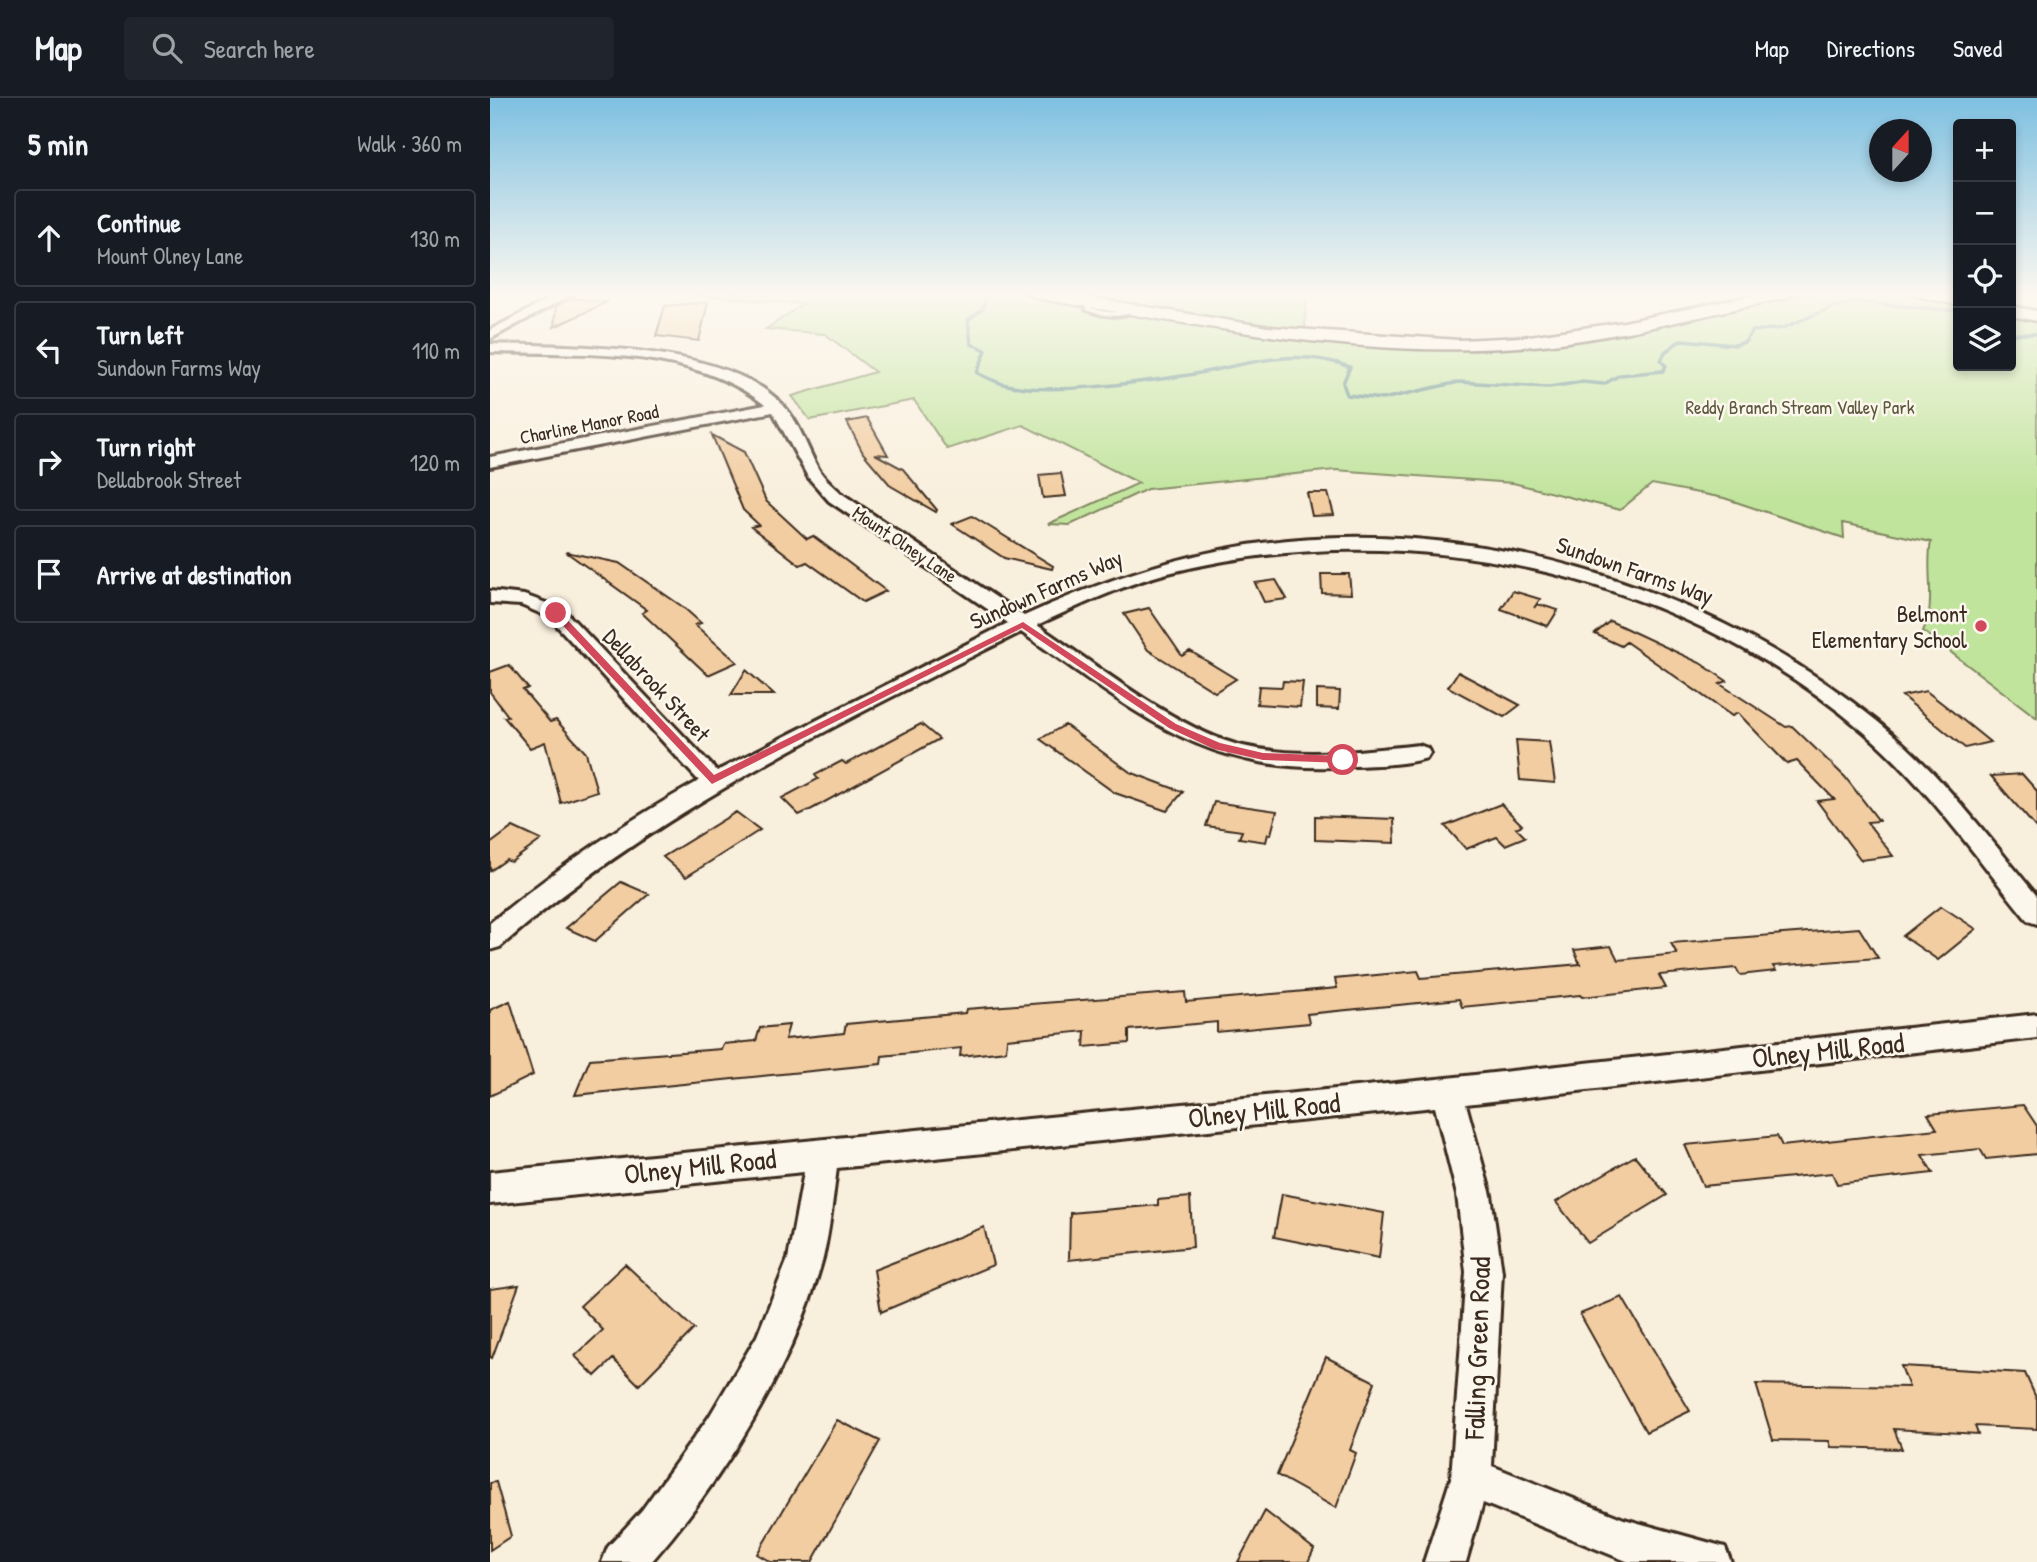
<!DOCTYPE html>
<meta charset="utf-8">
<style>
body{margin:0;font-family:"Patrick Hand",sans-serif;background:#20242c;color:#f1f3f6}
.controls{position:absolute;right:21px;top:21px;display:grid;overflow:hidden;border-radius:7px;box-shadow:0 4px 10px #0003}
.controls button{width:63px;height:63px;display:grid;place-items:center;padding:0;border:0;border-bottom:2px solid #363941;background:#171b24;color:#f1f3f6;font:35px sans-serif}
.compass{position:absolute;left:1379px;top:21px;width:63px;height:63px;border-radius:50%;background:#171b24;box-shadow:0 4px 10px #0003;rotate:21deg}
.stop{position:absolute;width:21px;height:21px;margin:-16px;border:5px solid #d1495b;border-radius:50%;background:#fff}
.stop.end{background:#d1495b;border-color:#fff;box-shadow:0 2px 7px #0008}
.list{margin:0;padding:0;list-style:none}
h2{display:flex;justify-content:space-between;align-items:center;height:91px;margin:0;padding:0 28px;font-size:30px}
h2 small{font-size:23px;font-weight:400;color:#9ea1a6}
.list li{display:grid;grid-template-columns:46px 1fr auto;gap:21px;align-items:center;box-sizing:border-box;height:98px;margin:0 14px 14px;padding:0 14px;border:2px solid #363941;border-radius:7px}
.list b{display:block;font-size:26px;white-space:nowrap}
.list p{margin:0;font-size:23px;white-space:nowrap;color:#9ea1a6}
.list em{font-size:23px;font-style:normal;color:#9ea1a6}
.icon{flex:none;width:38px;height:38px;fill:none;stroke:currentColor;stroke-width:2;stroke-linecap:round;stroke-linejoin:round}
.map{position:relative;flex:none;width:1547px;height:1464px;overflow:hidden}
header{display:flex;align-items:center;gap:42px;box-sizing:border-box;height:98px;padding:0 35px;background:#171b24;border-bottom:2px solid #363941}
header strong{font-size:33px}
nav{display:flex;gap:38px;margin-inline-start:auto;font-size:24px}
.search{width:490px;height:63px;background:#20242c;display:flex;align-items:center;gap:18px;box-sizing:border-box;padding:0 24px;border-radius:7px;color:#9ea1a6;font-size:26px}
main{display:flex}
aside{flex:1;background:#171b24}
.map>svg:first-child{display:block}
</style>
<header>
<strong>Map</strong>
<div class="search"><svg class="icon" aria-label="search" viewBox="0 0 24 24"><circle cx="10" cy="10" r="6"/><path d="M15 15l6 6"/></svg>Search here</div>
<nav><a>Map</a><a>Directions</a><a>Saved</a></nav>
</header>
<main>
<aside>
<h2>5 min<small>Walk · 360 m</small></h2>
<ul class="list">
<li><svg class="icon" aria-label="ahead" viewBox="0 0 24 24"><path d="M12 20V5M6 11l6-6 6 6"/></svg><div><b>Continue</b><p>Mount Olney Lane</p></div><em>130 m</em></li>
<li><svg class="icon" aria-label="left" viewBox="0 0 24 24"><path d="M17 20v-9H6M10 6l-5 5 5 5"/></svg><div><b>Turn left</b><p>Sundown Farms Way</p></div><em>110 m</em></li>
<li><svg class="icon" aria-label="right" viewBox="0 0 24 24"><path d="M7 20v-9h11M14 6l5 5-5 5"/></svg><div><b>Turn right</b><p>Dellabrook Street</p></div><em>120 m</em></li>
<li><svg class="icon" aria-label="arrive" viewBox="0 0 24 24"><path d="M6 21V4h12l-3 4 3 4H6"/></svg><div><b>Arrive at destination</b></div></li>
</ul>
</aside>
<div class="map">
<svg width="1547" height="1464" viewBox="0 0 1547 1464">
<rect width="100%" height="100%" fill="#f9efdd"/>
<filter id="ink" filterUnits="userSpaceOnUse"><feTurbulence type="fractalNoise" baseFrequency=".0143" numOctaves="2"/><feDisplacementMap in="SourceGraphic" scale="14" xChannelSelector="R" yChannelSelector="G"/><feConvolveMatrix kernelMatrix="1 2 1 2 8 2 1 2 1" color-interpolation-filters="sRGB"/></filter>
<g filter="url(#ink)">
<path fill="#c1e49d" stroke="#7e875e" stroke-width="2" d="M183 195H538L674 217 958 250 1155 231 1327 195H1406L1468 204V268H1521V215L1547 220V620L1433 533C1447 508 1435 471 1441 444L1353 425 1354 440 1234 400 1162 386 1130 412 1023 385 845 372 657 391 580 427 558 426 649 385 533 327 457 351 424 302 320 322 302 298 385 274 335 236 276 231 313 206Z
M580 195H816L815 232 646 208Z"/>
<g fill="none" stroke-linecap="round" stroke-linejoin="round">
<path stroke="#648e8c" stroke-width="3.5" d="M496 195 493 211 478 222 481 246 496 252 487 275C496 279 507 285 517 287 562 297 645 285 692 278 752 269 800 247 860 269L853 285 857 297 893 301 969 284 1059 289 1092 284 1114 286 1130 277 1173 273 1176 268 1171 263 1175 254 1191 242 1245 247 1255 244 1262 233 1293 230 1345 208 1368 204 1468 213
M1521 236H1547"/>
</g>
<path fill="#f2cda2" stroke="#3b2a1e" stroke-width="2" d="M81 200 117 204 64 229 66 208Z
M218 204 209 243 166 238 175 208Z
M377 320 398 357 385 356 413 371 447 412 446 414 401 388 373 355 357 324Z
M222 337 254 354 276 403 317 441 323 438 396 493 373 504 317 464 310 467 261 429 269 427 253 412Z
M571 375 576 398 553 400 549 377Z
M817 395H838L844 417 822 418Z
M482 418 563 468 562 471 514 460 462 426Z
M76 454 129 465 193 509 211 525 205 527 247 564 218 577 152 515 157 512Z
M831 476H859L861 496 832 495Z
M786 482 797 501 774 504 765 485Z
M1023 493 1050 501 1044 510 1047 506 1068 512 1058 528 1011 511Z
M659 510 692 558 700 553 746 581 725 594 658 552 634 516Z
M1120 523 1210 565 1237 583 1230 586 1296 629 1302 628 1355 679 1389 723 1377 724 1403 758 1371 762 1327 703 1344 701 1307 663 1297 666 1248 615 1242 618 1136 544 1131 548 1105 536Z
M19 567 38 590 33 592 60 624 66 622 96 655 107 693 71 705 55 644 40 650 14 619 18 618 0 594V574Z
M256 572 284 597H241Z
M968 574 1030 607 1014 619 958 589Z
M793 583 813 584 810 609 767 606 769 588 792 589Z
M827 592 850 593 849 611 827 610Z
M1436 593 1453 606 1500 644 1475 650 1412 598Z
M431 626 449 641 322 711 309 717 292 700 328 681 325 677 352 663 356 666Z
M575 627 640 674 693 694 677 713 625 695 550 641Z
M1026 642 1059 644 1065 685 1030 682Z
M1532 676 1547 693V731L1501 678Z
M724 704 787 713 781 736H778L776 744 749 740 752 733 716 728Z
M1011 706 1032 727 1026 730 1035 739 1015 747 1007 739 976 751 955 728Z
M246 714 270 732 196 779 173 759Z
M825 718 904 721 905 745 825 742Z
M23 729 51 742 21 764 16 762 0 773V746Z
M131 784 159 796 105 843 76 830Z
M1451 808 1486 831 1448 862 1413 838Z
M1369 830 1388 860 1283 868 1286 873 1250 877 1246 870 1169 877 1176 890 1092 899 1090 897 972 909 969 901 817 916 819 925 727 934V924L639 932V945L594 949 595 933 517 941 516 953 470 958 471 950 392 958 391 966 85 997 100 961 231 951 233 946 266 943 270 930 299 927 295 941 354 935 356 926 475 915 476 911 695 894 696 904 847 890 845 881 928 873 931 880 1090 866 1084 852 1121 848 1128 862 1187 856 1181 845Z
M20 903 43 977 0 998V912Z
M1533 1007 1547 1028V1056L1496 1061 1490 1051 1432 1057 1443 1075 1347 1086 1342 1075 1213 1088 1195 1047 1287 1038 1292 1048 1447 1031 1438 1016Z
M1145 1058 1177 1097 1098 1145 1066 1104Z
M792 1096 894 1115 889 1160 784 1139Z
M700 1099 703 1149 579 1162 580 1115 668 1107V1102Z
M494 1129 503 1167 391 1214 384 1172Z
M135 1166 204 1231 149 1287 123 1261 105 1278 85 1258 113 1232 90 1208Z
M29 1187 2 1260 0 1259V1191Z
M1132 1199 1200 1313 1156 1334 1090 1216Z
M836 1259 885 1284 860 1352 866 1355 846 1410 787 1377Z
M1411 1268 1535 1275 1547 1302V1331L1485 1328 1488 1336 1404 1331 1412 1351 1341 1349 1339 1343 1283 1342 1266 1286 1419 1289Z
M347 1322 390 1343 322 1464H281L267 1456Z
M6 1384 21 1438 0 1452V1385Z
M775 1413 824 1451 818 1464H748Z"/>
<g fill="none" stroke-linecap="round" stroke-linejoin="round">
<defs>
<path id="service" d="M599 203 602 205 601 210C615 215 628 216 642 211L645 213C629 221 612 218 596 212V205Z"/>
<path id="minor" d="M71 195H85L0 241V232Z
M0 246C82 249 233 244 293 307 310 325 317 351 329 372 335 381 344 388 351 395L534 518C606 485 680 460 758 447 976 413 1218 486 1388 624 1449 673 1497 738 1547 798V826L1538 823C1486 759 1437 688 1374 634 1184 472 915 414 674 476 630 488 588 508 547 527 604 565 688 633 753 648 811 661 871 653 929 647L937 650 940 655 937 660C914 667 887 667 863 668 712 679 648 614 531 534 349 625 164 714 10 849L0 852V825C65 771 135 724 209 683L59 519 31 507 0 505V493L34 497 73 511 227 673 518 525 339 403 318 379 283 314 0 369V359L275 307C202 248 89 257 0 254Z
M1547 916V940L976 1006 1001 1097 1012 1174 1002 1368 1134 1421 1235 1449 1241 1464H1139L993 1405 976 1464H934L961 1380 976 1174 967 1097 945 1009 347 1070C343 1100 340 1131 333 1160 304 1267 234 1381 161 1464H112L118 1449 152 1412 219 1319 267 1238 298 1161 314 1074 0 1106V1074L957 980Z"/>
<path id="tertiary" d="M537 195H571L778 229 969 242 1032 239 1134 224 1275 195H1303L1295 200C1208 218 1119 243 1029 249 868 261 703 226 545 200Z
M1423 195 1468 197V207L1426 198Z
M1521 208 1547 213V223L1521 218Z"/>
</defs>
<use href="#service" stroke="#3b2a1e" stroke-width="6"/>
<use href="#minor" stroke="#3b2a1e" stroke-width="6"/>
<use href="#tertiary" stroke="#3b2a1e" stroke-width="5"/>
<use href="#service" fill="#fbf7ec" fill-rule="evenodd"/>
<use href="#minor" fill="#fbf7ec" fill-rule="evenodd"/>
<use href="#tertiary" fill="#fbf7ec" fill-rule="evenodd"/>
</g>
</g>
<linearGradient id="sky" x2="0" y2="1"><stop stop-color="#7ec0e1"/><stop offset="0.49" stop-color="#fcf8f0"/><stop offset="1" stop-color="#fcf8f0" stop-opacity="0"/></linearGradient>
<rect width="1547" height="400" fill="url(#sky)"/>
<path fill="#d1495b" d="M63 513H69L224 677 533 524 686 626 730 645 773 655 853 658 859 662 853 665 773 662 724 651 679 630 532 530 222 686 63 517Z"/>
<circle fill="#d1495b" stroke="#fbf7ec" stroke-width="2.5" cx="1491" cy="528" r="7"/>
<g text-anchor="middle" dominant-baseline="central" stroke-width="5" stroke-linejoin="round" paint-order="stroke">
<g font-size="19" fill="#5c583e" stroke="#fbf7ec">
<text x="1310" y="309">Reddy Branch Stream Valley Park</text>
</g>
<g font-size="19" fill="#3b2a1e" stroke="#fbf7ec">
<text transform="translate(99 326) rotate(-11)">Charline Manor Road</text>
<text transform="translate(415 446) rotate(34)">Mount Olney Lane</text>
</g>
<g font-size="23" fill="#3b2a1e" stroke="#fbf7ec">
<text transform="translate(1145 472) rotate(19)">Sundown Farms Way</text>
<text transform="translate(556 491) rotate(-24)">Sundown Farms Way</text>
<text transform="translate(167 587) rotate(47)">Dellabrook Street</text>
</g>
<g font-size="23" fill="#3b2a1e" stroke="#fbf7ec" text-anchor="end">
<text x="1477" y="515">Belmont<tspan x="1477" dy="26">Elementary School</tspan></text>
</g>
<g font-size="28" fill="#3b2a1e" stroke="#fbf7ec">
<text transform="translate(1338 952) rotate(-6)">Olney Mill Road</text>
<text transform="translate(774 1012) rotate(-6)">Olney Mill Road</text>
<text transform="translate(210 1068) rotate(-6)">Olney Mill Road</text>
<text transform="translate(987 1250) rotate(-88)">Falling Green Road</text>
</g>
</g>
</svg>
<div class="controls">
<button>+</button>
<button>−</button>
<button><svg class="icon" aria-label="locate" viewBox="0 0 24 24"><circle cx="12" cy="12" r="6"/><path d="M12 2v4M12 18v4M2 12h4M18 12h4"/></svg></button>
<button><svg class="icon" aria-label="layers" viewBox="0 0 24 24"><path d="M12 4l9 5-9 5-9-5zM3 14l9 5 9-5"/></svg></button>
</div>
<svg class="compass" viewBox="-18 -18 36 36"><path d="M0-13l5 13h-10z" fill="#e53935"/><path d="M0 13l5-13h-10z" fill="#9ea1a6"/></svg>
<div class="stop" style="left:853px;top:662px"></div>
<div class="stop end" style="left:66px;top:515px"></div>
</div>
</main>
